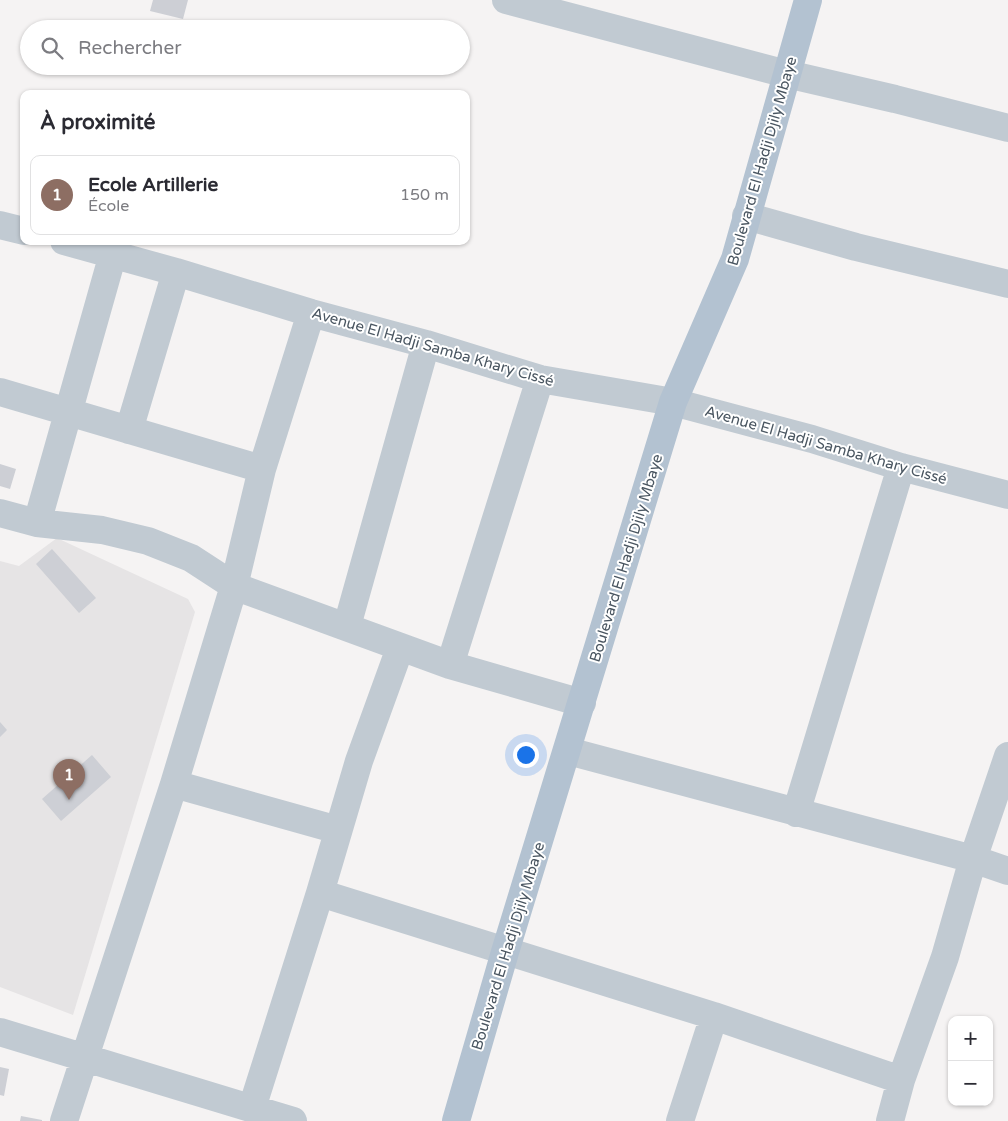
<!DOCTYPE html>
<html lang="fr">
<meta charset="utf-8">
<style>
body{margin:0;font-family:"Varela Round",sans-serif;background:#f2f2f3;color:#2b2b33}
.controls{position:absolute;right:15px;bottom:15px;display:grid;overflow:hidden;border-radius:10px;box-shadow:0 1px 4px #0004}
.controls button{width:45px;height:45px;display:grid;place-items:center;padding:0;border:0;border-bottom:1px solid #e1e1e2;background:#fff;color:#2b2b33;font:25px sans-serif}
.you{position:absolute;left:525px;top:754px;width:18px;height:18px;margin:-12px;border:4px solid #fff;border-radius:50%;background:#1a73e8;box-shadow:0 0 0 8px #1a73e833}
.badge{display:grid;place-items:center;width:32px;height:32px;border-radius:50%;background:#2563eb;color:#fff;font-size:16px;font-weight:700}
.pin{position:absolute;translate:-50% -41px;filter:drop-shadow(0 1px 2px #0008)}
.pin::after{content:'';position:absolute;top:26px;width:18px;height:15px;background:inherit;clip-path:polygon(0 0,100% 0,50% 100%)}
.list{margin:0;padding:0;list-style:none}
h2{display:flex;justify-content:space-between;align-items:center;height:65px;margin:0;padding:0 20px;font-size:21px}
h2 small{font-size:16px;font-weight:400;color:#7c7c81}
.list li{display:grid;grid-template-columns:32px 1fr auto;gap:15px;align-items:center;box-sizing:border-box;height:80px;margin:0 10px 10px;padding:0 10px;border:1px solid #e1e1e2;border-radius:10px}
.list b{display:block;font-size:19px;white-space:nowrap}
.list p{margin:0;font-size:16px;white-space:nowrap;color:#7c7c81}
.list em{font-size:16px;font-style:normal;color:#7c7c81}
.icon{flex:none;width:28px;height:28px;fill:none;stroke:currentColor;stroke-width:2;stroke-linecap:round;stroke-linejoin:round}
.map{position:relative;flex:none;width:1008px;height:1121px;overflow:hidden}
.search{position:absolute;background:#fff;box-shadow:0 1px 4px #0004;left:20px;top:20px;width:450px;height:55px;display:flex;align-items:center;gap:12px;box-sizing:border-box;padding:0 18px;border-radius:28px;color:#7c7c81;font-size:19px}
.panel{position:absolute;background:#fff;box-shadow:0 1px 4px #0004;left:20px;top:90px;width:450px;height:155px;border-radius:10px}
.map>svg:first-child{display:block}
</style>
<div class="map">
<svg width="1008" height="1121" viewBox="0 0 1008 1121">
<rect width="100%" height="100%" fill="#f5f3f3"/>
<path fill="#e6e4e5" d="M57 538 188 599 195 612 73 1015 0 987V561L19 566Z"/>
<path fill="#cdcfd5" d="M153 0H188L183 19 150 11Z
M0 464 16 469 10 489 0 486Z
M52 549 96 598 79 613 36 564Z
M0 722 7 730 0 737Z
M92 755 111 777 61 821 42 799Z
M0 1067 9 1069 4 1096 0 1095Z
M21 1116 42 1120V1121H20Z"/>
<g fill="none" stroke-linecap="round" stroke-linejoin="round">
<path stroke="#c1cad2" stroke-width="28" d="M506 0 787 74 895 99 1008 128
M746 216 856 247 1008 284
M0 225 24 231
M64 241 176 272 311 313 426 344 540 379 673 402 812 439 901 467 1008 495
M0 392 262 469
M129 430 176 272
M0 513 37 523 102 530 148 541 191 558 234 586 450 665 582 703
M37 523 113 254
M347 626 426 344
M450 665 540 379
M568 751 973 859 1008 871
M174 784 338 830
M796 813 901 467
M320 893 714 1016 901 1080
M0 1032 293 1121
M252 1108 320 893 359 761 400 648
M64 1121 174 784 234 586 262 469 311 313
M680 1121 714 1016
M890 1121 901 1080 945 957 973 859 1008 756"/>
<path stroke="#b3c2d1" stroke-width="28" d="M456 1121 505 952 673 402 735 259 808 0"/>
</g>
<g text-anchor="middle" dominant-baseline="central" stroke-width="4" stroke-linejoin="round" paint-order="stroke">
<g font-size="15" fill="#4a5661" stroke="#fff">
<text transform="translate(762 161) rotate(-74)">Boulevard El Hadji Djily Mbaye</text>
<text transform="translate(433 347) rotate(16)">Avenue El Hadji Samba Khary Cissé</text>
<text transform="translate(826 445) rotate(16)">Avenue El Hadji Samba Khary Cissé</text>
<text transform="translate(626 558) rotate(-73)">Boulevard El Hadji Djily Mbaye</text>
<text transform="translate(508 946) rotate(-73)">Boulevard El Hadji Djily Mbaye</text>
</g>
</g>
</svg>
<div class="controls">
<button>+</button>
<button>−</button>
</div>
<div class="you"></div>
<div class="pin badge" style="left:69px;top:800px;background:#8d6e63">1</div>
<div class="search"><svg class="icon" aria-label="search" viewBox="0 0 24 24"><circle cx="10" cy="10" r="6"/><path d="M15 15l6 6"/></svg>Rechercher</div>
<section class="panel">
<h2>À proximité<small></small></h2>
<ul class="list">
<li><span class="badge" style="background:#8d6e63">1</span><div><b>Ecole Artillerie</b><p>École</p></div><em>150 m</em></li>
</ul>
</section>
</div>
